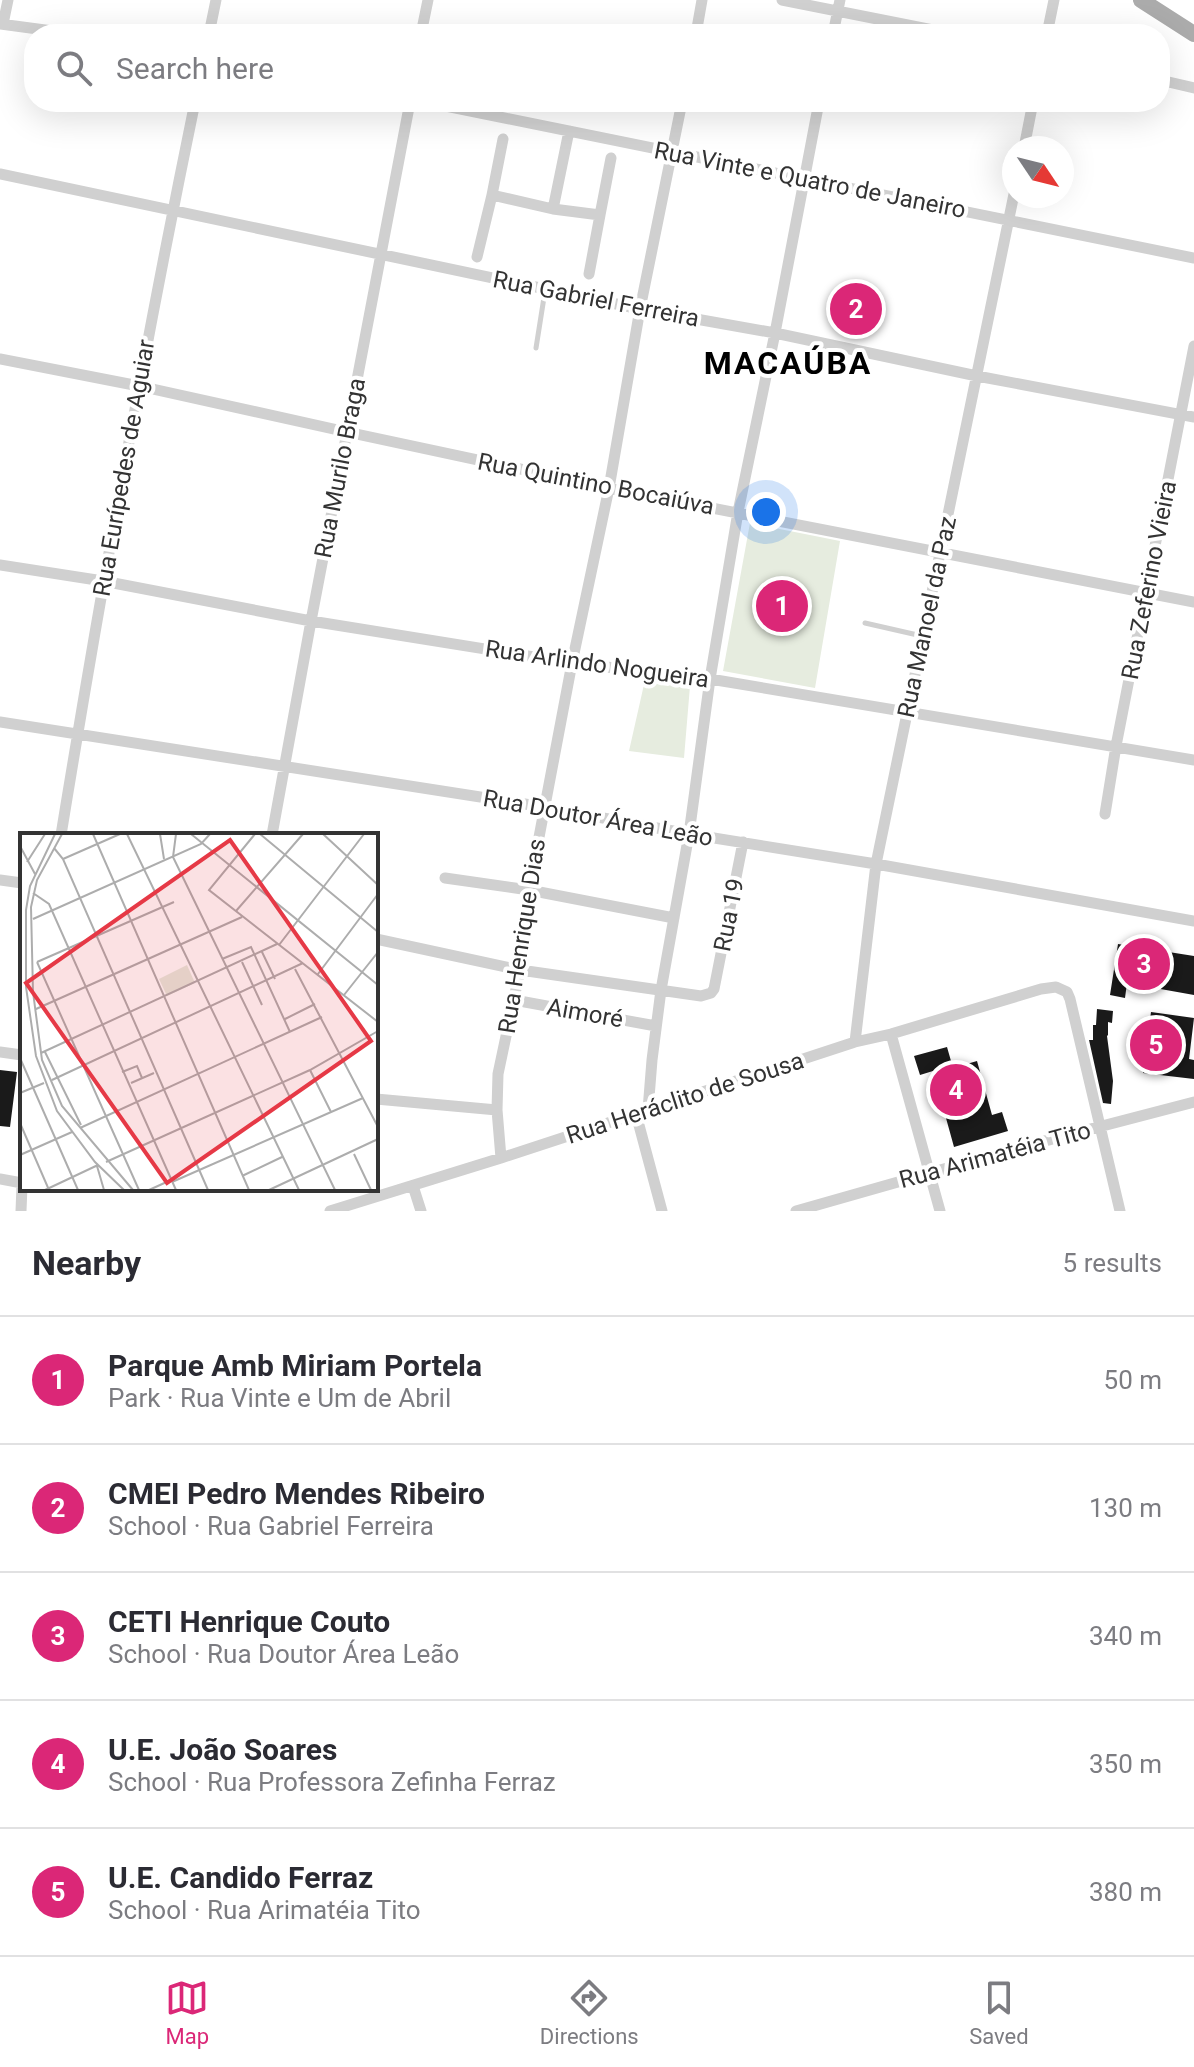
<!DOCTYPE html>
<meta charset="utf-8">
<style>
body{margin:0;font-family:Roboto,sans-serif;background:#f2f2f3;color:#2b2b33}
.compass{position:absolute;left:1002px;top:136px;width:72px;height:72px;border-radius:50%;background:#fff;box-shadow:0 8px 32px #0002;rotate:125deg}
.you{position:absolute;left:766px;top:512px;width:28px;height:28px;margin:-20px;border:6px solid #fff;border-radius:50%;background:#1a73e8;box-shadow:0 0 0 12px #1a73e833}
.badge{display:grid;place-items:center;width:52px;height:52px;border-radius:50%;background:#db2777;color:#fff;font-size:26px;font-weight:700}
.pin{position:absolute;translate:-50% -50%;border:4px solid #fff;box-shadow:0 2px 8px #0006}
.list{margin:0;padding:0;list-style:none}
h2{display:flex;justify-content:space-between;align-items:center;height:104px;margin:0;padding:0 32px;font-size:34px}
h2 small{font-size:26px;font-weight:400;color:#7c7c81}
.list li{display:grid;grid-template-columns:52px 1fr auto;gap:24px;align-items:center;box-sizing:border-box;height:128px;padding:0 32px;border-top:2px solid #e1e1e2}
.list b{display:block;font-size:30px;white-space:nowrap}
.list p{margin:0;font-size:26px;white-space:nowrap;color:#7c7c81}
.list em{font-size:26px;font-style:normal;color:#7c7c81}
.icon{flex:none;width:44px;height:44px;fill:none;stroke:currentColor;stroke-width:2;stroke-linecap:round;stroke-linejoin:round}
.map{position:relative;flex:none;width:1194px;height:1211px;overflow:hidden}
.search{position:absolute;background:#fff;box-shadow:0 8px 32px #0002;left:24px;right:24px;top:24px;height:88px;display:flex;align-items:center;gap:20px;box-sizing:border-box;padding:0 28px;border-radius:32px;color:#7c7c81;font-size:30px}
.sheet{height:744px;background:#fff}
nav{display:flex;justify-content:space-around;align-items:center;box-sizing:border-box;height:112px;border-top:2px solid #e1e1e2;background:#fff;font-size:22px;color:#7c7c81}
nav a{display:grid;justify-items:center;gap:4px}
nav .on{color:#db2777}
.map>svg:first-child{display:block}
</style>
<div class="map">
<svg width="1194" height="1211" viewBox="0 0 1194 1211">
<rect width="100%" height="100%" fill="#fff"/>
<path fill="#e6ecdf" d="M750 523 840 541 815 688 723 671Z
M645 680 690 686 684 758 629 751Z"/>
<path fill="#1a1a1a" d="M850 281 859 282 850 331 836 328 843 288 849 289Z
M1118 944 1194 956V995L1127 983 1125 998 1110 995Z
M1097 1009 1113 1011 1112 1023 1108 1022V1035L1107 1036 1113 1081 1111 1104 1103 1103 1089 1040H1093V1025H1096Z
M1151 1012 1194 1018 1189 1059 1194 1060V1079L1143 1073Z
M947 1047 953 1068 977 1061 992 1115 1002 1112 1008 1131 954 1147 933 1071 920 1075 914 1056Z
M0 1070 17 1072 10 1127 0 1126Z"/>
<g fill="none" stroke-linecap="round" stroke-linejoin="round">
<path stroke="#d0d0d0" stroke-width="5" d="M536 348 545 291
M865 623 922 636"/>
<path stroke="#d0d0d0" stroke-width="11" d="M782 0 953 34
M0 24 75 34
M3 24 8 0
M209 34 216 0
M421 34 428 0
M696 34 702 0
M833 34 840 0
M1047 34 1054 0
M1160 80 1194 88
M426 102 1194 258
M1024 148 1033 102
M0 174 640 309 775 333 977 376 1194 417
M492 195 553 209 569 131
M553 209 600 215 589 274
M600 215 611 158
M477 257 492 195 503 139
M0 359 139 386 347 432 609 488 1194 602
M0 565 103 581 311 621 572 663 710 679 1194 760
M0 722 544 807 689 834 876 864 1194 921
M1105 814 1116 746 1194 346
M61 835C101 590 145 345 195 102
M272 835 311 621 410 102
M445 878 529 890 674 918
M0 880 22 883
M376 939 520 970 701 996 711 993 714 989 743 842
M514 1000 656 1026
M891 1034 940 1211
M855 1042 876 864 1014 194
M0 1052 22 1055
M376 1099 497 1110
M648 1110 652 1060 661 990 689 834 710 679 738 512 775 333 819 102
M636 1114 662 1211
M501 1158 497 1110 498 1074 520 970 529 890 572 663 609 488 640 309 682 102
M0 1179 22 1183
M413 1186 421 1211
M21 1211 22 1186
M330 1211 501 1158 855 1042 891 1034 1041 989 1056 987 1067 992 1070 999 1120 1211
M796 1211 1014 1149 1194 1102"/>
<path stroke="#ababab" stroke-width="16" d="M1141 0 1194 34"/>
</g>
<g text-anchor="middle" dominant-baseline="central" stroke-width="8" stroke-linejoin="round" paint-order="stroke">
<g font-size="24" fill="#333" stroke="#fff">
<text transform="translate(810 180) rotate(11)">Rua Vinte e Quatro de Janeiro</text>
<text transform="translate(596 299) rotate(11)">Rua Gabriel Ferreira</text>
<text transform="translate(124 468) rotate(-80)">Rua Eurípedes de Aguiar</text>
<text transform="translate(340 468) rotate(-79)">Rua Murilo Braga</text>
<text transform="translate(596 484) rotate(11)">Rua Quintino Bocaiúva</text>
<text transform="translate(1149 580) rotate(-79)">Rua Zeferino Vieira</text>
<text transform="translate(927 617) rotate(-78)">Rua Manoel da Paz</text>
<text transform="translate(597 664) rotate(8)">Rua Arlindo Nogueira</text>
<text transform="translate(598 818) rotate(10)">Rua Doutor Área Leão</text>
<text transform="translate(729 915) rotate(-79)">Rua 19</text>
<text transform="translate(522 936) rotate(-81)">Rua Henrique Dias</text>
<text transform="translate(585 1013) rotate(10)">Aimoré</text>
<text transform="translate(685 1098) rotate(-18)">Rua Heráclito de Sousa</text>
<text transform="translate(995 1155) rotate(-15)">Rua Arimatéia Tito</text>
</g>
<g font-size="32" font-weight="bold" letter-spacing="2" fill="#000" stroke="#fff">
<text x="788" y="363">MACAÚBA</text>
</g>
</g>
<g transform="translate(20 833)">
<rect width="358" height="358" fill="#fff"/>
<path d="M167 132 175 150 147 163 139 146Z" fill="#e6ecdf"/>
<path fill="none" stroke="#adadad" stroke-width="2" d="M35 1 10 53 6 77V154L16 223 37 278 75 329 104 357M42 1 17 47 11 74 13 159 22 227 42 273 113 357M73 1 229 357M107 1 279 357M140 1 144 26M156 1 153 24 315 357M171 1 358 152M235 1 189 57 358 189M240 1 358 99M303 1 358 52M0 13 15 41M34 15 43 26 188 357M43 26 100 1M7 29 25 1M13 60 29 71 156 357M216 78 283 1M13 86 181 11 190 1M259 112 344 1M242 119 255 146M202 126 231 114 270 199M17 129 119 357M17 129 154 69M222 129 242 172M275 136 358 294M298 141 358 61M324 162 358 119M16 176 222 84M265 186 295 171M25 219 61 292M21 220 257 111M0 225 58 357M290 237 311 279M102 239 117 233 122 245M32 247 283 130M111 250 134 240M0 260 24 250M0 290 29 357M60 295 302 184M334 321 351 357M0 322 52 299M86 329 290 237 358 198M77 333 84 357M222 343 262 324M152 349 343 265M25 357 78 332M129 357 151 347M249 357 358 306"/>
<path fill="#e63946" fill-opacity="0.15" stroke="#e63946" stroke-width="4" d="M210 7 351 208 147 350 6 150Z"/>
<rect width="358" height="358" fill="none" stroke="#333" stroke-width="4"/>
</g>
</svg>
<svg class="compass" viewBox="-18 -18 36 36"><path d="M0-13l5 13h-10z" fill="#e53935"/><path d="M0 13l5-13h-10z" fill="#7c7c81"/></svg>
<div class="you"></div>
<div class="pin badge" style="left:782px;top:606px">1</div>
<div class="pin badge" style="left:856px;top:309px">2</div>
<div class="pin badge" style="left:1144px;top:964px">3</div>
<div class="pin badge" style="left:956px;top:1090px">4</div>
<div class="pin badge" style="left:1156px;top:1045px">5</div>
<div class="search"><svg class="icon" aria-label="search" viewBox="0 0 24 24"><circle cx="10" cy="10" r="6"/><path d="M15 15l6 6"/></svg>Search here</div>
</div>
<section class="sheet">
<h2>Nearby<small>5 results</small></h2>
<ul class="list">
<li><span class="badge">1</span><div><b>Parque Amb Miriam Portela</b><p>Park · Rua Vinte e Um de Abril</p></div><em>50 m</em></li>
<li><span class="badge">2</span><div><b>CMEI Pedro Mendes Ribeiro</b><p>School · Rua Gabriel Ferreira</p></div><em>130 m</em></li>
<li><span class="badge">3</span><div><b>CETI Henrique Couto</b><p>School · Rua Doutor Área Leão</p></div><em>340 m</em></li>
<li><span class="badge">4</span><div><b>U.E. João Soares</b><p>School · Rua Professora Zefinha Ferraz</p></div><em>350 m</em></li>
<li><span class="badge">5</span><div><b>U.E. Candido Ferraz</b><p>School · Rua Arimatéia Tito</p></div><em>380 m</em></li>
</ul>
</section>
<nav>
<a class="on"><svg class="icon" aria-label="map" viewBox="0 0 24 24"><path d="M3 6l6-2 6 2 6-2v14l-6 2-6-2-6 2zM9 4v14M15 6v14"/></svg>Map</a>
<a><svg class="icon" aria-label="directions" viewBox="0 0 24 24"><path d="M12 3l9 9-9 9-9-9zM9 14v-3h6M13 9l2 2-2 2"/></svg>Directions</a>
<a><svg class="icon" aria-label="saved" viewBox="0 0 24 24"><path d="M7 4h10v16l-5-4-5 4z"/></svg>Saved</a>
</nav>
